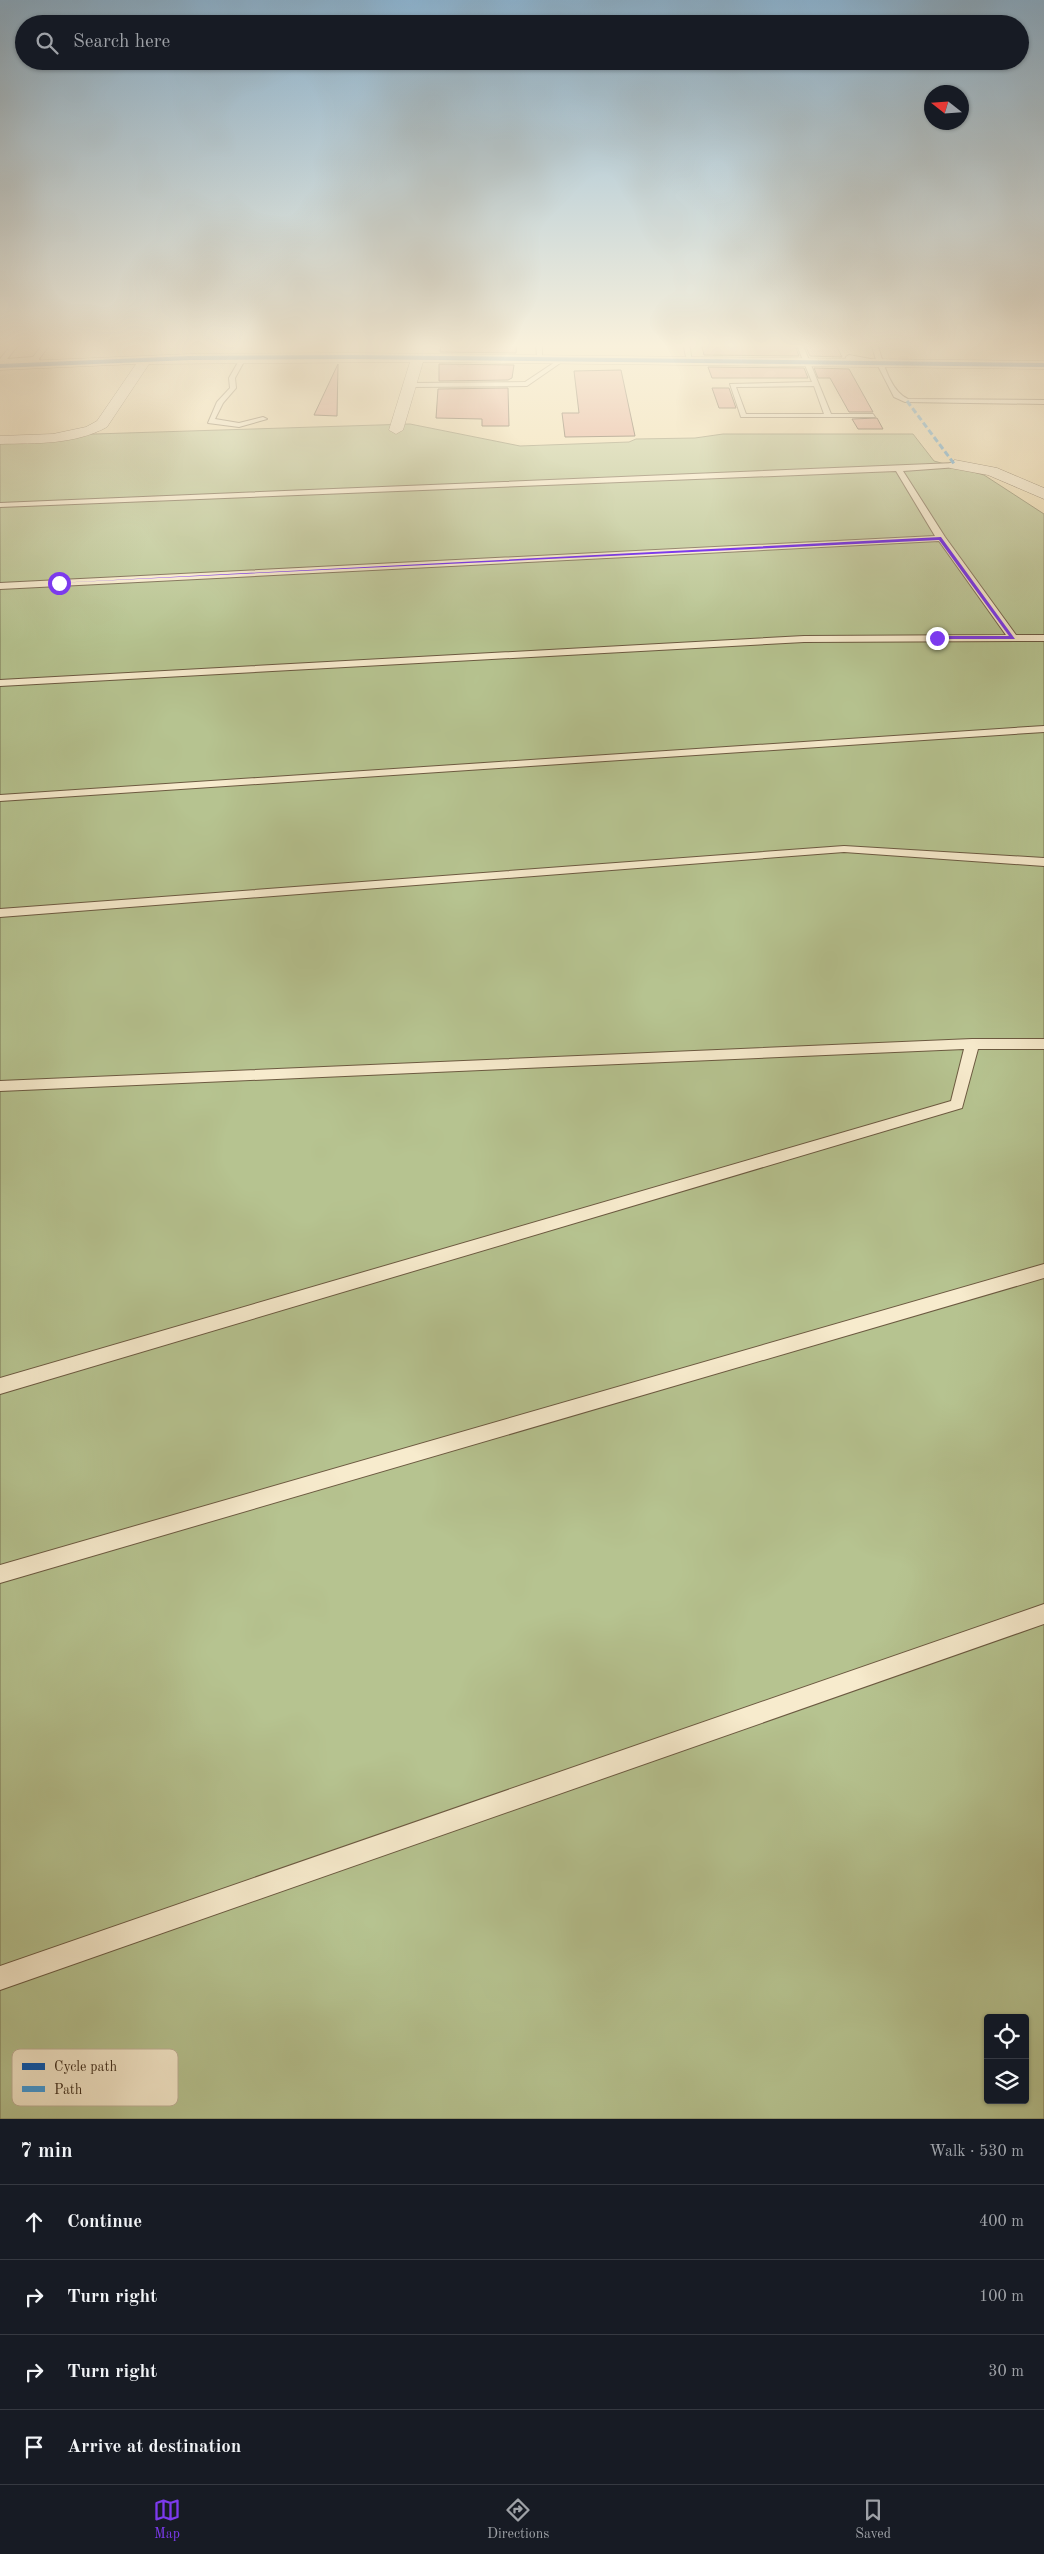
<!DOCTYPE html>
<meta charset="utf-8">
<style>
body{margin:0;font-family:"Old Standard TT",serif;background:#242831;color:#f1f3f6}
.controls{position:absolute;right:15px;bottom:15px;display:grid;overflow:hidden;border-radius:5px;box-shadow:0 1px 4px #0004}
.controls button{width:45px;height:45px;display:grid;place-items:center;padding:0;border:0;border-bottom:1px solid #363941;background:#171b24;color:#f1f3f6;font:25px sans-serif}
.compass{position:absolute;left:924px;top:85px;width:45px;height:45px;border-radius:50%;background:#171b24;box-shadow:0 1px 4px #0004;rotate:287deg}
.stop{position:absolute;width:15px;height:15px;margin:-11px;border:4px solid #7c3aed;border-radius:50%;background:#fff}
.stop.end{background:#7c3aed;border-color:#fff;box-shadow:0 1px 5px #0008}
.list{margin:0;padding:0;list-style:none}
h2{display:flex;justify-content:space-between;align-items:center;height:65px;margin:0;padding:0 20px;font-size:21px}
h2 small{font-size:16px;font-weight:400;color:#9ea1a6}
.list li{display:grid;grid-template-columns:32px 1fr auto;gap:15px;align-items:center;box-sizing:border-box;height:75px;padding:0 20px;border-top:1px solid #363941}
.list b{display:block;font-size:19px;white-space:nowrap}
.list em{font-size:16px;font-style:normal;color:#9ea1a6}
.icon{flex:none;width:28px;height:28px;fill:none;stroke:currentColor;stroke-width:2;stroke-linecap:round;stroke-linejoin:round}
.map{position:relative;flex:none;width:1044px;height:2119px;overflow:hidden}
.search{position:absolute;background:#171b24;box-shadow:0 1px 4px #0004;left:15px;right:15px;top:15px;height:55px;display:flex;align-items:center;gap:12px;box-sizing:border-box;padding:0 18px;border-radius:28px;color:#9ea1a6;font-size:19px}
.sheet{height:365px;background:#171b24}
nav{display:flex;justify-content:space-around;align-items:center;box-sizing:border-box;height:70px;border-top:1px solid #363941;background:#171b24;font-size:14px;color:#9ea1a6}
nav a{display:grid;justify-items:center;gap:2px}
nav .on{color:#7c3aed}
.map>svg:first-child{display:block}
</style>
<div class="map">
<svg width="1044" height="2119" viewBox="0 0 1044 2119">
<rect width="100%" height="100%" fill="#f2e0b2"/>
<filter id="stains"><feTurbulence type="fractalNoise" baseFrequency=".004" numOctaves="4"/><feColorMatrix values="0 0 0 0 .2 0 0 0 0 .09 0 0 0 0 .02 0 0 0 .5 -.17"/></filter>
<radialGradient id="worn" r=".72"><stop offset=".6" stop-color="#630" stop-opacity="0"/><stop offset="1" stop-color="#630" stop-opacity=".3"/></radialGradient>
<path fill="#b6c390" stroke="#7b7856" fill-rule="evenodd" d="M410 424 520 446 629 442 636 439 695 438 723 434H913L934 461 984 475 1044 514V2119H0V437ZM988 2018H1025V2100H988Z"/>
<path fill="#e09b8a" stroke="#402d1b" d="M441 343H517L516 353 440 352Z
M701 343H794L799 356 704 355Z
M804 343H835L842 357 810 356Z
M338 364 337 416 314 415Z
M439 364 514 365 512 378 508 380 439 381Z
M708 367 804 368 808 378H712Z
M814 368 849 369 873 412H849L830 378H818Z
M621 370 635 436 565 437 562 413H579L574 371Z
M508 388 509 426H482V419L436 418 438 389Z
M712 388H729L736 408H719Z
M877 418 883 429H858L852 419Z"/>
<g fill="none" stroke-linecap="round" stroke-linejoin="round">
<defs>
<path id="service" d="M13 343H20L7 359 33 357 44 343H51L39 359 44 366H40L33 361 0 363V359Z
M536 343H542V359L537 358Z
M683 343H689L692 362 687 361Z
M796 343H802L831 414H873L875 417H741L730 384 812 382ZM814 386 824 414H746L736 387Z
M871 343H877C883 362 890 391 908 399L1044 400V404L905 402 894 397 877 364 852 359 850 364 845 363 846 357 849 355 876 360Z
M241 357 246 358 235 378 236 388 223 403 215 419 239 423 263 417 267 419 239 427 208 423 217 402 230 388 229 378Z
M561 358 566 359 527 386 410 387 407 385 410 383 525 382Z
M955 463 959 465 958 467 903 471 945 537 1016 635H1044V641L804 642 0 686V680L804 636 1006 635 939 541 0 589V583L935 536 896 471 0 507V503Z
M1044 726V732L0 801V795Z
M844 846 1044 858V866L844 852 0 917V909Z
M972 1039H1044V1049H978L962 1108 0 1394V1378L951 1101 964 1049 0 1091V1081Z
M1044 1264V1278L0 1583V1565Z
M1044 1604V1624L0 1990V1966Z"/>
<path id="minor" d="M351 353 1044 361V369L423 362 403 430 396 434 389 430 410 362 149 364 107 427C74 445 37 443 0 444V436L53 434 86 427 97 421 136 364 0 370V362L190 354Z
M955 460 997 468 1044 488V499L988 475 950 468 947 465Z"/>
</defs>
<use href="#service" stroke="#6c5a41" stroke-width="2"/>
<use href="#minor" stroke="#6c5a41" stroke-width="1"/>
<use href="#service" fill="#f7ebcd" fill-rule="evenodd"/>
<use href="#minor" fill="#f7ebcd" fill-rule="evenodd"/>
<path stroke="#3f9ddf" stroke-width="3" stroke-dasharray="6 3" stroke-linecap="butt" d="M907 401 955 465"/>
<defs>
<path id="cycleway" d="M0 366 190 358 351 357 1044 365"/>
</defs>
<use href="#cycleway" stroke="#f7ebcd" stroke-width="5.5"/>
<use href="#cycleway" stroke="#0057b8" stroke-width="4"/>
</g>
<linearGradient id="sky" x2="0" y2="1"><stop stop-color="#8cb6d5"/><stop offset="0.54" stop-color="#f9f1dc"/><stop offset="1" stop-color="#f9f1dc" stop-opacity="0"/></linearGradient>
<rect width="1044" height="640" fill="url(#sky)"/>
<path fill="#7c3aed" d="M941 537 1015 639H935L937 636H1009L939 540 56 583Z"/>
<rect x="12" y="2049" width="166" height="57" rx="8" fill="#f7ebcd" stroke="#c0b298" stroke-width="1"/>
<rect x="22" y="2063" width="23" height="7" fill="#0057b8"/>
<rect x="22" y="2086" width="23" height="6" fill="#3f9ddf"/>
<g font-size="14" fill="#402d1b">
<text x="54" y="2071">Cycle path</text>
<text x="54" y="2094">Path</text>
</g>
<rect width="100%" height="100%" filter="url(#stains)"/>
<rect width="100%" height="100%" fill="url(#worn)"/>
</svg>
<div class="controls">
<button><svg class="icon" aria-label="locate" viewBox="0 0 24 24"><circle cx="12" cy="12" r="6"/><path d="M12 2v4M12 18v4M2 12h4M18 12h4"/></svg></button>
<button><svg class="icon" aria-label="layers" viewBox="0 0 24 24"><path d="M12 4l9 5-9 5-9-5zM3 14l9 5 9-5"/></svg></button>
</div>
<svg class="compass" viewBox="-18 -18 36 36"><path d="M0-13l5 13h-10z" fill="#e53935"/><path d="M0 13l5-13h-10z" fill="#9ea1a6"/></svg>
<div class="stop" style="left:59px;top:583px"></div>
<div class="stop end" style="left:937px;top:638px"></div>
<div class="search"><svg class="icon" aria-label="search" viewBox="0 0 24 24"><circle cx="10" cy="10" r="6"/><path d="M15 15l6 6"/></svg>Search here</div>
</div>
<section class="sheet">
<h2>7 min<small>Walk · 530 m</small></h2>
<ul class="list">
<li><svg class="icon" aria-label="ahead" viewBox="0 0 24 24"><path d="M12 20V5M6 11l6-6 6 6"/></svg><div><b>Continue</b></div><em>400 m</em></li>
<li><svg class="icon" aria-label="right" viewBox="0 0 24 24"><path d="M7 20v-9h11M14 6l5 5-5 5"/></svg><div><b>Turn right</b></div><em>100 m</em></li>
<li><svg class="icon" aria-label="right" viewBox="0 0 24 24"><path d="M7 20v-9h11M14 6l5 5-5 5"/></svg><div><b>Turn right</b></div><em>30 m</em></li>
<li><svg class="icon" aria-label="arrive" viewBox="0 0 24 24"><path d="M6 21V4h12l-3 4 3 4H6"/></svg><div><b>Arrive at destination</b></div></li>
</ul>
</section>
<nav>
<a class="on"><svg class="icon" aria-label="map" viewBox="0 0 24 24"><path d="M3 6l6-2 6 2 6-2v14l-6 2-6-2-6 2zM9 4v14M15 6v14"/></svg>Map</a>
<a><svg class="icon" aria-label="directions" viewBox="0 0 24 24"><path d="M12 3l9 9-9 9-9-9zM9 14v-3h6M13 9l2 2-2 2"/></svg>Directions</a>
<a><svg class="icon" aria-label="saved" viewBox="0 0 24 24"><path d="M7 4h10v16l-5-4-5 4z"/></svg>Saved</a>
</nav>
